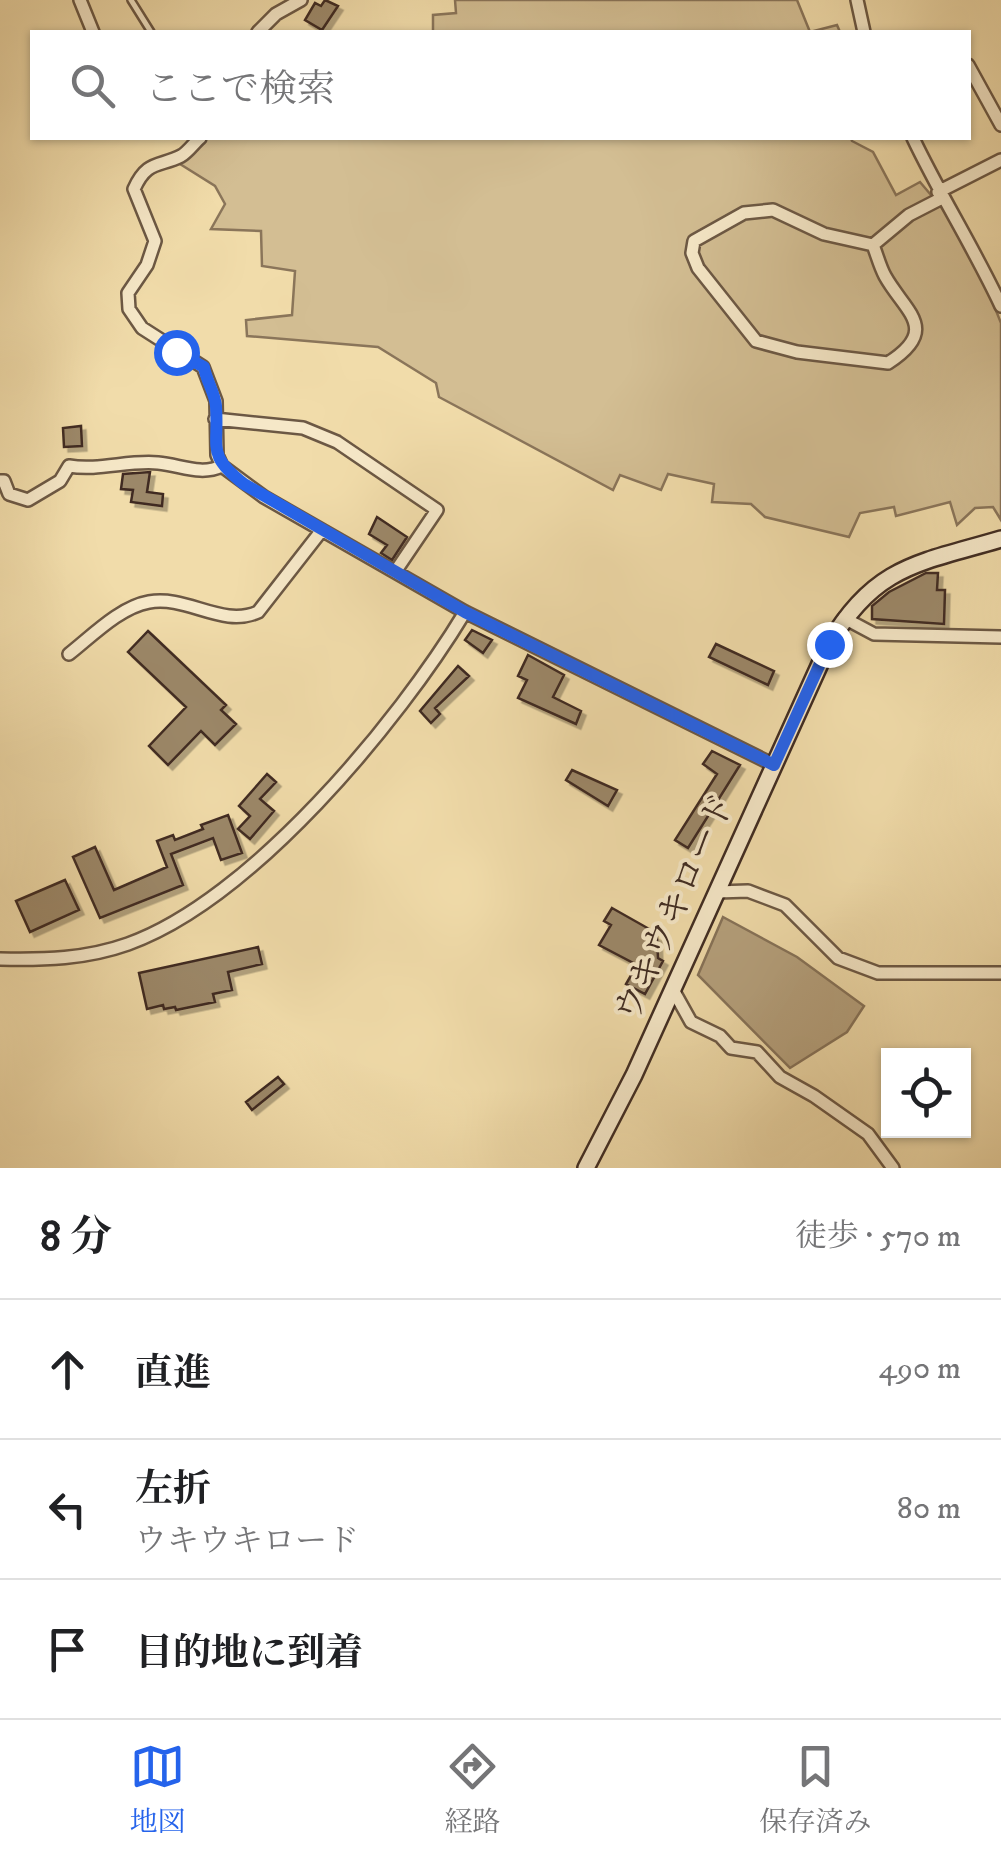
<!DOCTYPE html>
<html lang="ja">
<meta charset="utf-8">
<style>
body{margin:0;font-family:"IM FELL DW Pica","Noto Serif JP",serif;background:#f2f2f2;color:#202124}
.controls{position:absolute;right:30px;bottom:30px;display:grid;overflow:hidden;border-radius:0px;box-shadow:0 2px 8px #0004}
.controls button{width:90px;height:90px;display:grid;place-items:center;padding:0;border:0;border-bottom:2px solid #e0e0e0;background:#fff;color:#202124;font:50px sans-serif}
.stop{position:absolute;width:30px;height:30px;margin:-22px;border:8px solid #2563eb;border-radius:50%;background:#fff}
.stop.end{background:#2563eb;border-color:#fff;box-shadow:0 2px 10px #0008}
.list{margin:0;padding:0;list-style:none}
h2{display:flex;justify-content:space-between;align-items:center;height:130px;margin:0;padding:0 40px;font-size:42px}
h2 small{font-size:32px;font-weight:400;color:#757577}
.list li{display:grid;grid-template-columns:65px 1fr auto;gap:30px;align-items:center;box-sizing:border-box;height:140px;padding:0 40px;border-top:2px solid #e0e0e0}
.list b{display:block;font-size:38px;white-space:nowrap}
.list p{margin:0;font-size:32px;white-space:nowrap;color:#757577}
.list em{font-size:32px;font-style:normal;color:#757577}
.icon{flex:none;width:55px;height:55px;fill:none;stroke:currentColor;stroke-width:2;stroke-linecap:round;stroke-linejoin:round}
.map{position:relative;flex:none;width:1001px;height:1168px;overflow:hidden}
.search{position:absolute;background:#fff;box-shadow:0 2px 8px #0004;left:30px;right:30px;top:30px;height:110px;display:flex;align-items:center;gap:25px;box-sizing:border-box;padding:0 35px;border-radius:0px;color:#757577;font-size:38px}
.sheet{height:550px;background:#fff}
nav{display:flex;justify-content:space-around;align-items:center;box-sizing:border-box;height:140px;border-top:2px solid #e0e0e0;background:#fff;font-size:28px;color:#757577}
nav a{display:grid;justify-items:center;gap:5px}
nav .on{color:#2563eb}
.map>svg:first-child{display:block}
</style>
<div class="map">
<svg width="1001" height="1168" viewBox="0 0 1001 1168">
<defs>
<filter id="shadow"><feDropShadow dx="4.5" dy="4.5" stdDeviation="0" flood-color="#0004"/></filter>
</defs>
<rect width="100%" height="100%" fill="#f1dcaa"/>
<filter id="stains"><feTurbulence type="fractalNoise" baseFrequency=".002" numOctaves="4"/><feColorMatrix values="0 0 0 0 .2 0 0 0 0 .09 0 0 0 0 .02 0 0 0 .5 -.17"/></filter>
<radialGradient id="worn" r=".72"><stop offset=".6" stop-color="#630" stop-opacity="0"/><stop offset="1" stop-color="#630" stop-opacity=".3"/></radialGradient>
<path fill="#d3be93" stroke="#8a755a" stroke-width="2.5" d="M455 0H797L810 32 837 25 840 32H433V15L456 13Z
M203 138H851L852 141 873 152 896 195 920 182 947 214 976 261 1001 323V520L993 507 975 508 957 525 950 502 896 516 894 507 860 513 849 537 765 517 751 504 712 502 714 484 668 474 661 490 620 475 613 490 439 397 436 383 378 347 247 336 246 320 292 315 295 271 262 266 261 231 211 229 225 204 215 186 180 164Z"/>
<path fill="#b5a07c" stroke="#867258" stroke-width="2.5" d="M723 917 797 957 864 1006 847 1032 790 1068 698 975Z"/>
<path fill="#9c8869" stroke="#402c22" stroke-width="2.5" filter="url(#shadow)" d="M325 0 338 6 322 30 305 20 315 3 321 6Z
M81 426 82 446 64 447 63 428Z
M150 472 147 492 163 494 162 506 131 502 133 490 121 489 123 474Z
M377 517 407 537 392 560 381 553 387 545 369 534Z
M926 573H938L937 590H945L944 624 872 619V606L889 592Z
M472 630 492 640 483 653 465 640Z
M148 631 226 705 221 710 236 724 215 745 201 731 168 765 149 746 186 707 128 652Z
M716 644 774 671 768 685 709 657Z
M528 655 564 675 553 697 581 711 576 724 518 698 527 680 518 676Z
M458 666 469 676 435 708 440 714 431 723 420 711Z
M712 751 740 765 688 848 675 840 717 774 703 764Z
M572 770 617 790 608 806 566 780Z
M267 774 276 782 260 799 274 811 250 839 238 829 250 816 239 806Z
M228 815 242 853 221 860 213 838 171 854 183 885 100 918 73 857 95 847 114 890 167 867 157 841 173 835 175 840 203 829 201 825Z
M65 880 79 910 30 932 16 901Z
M612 908 651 930 650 934 657 937 658 958 663 961 645 994 626 984 637 965 599 945 611 925 604 921Z
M258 947 262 964 228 972 232 990 213 994 215 1002 176 1010 175 1007 164 1009 163 1005 147 1009 139 973Z
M278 1077 284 1084 252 1110 246 1102Z"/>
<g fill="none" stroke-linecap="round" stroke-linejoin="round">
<defs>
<path id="lane" d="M131 0 151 32"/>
<path id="street" d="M80 0 93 32
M857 0 864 32
M258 32 276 14 301 0
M968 65 1001 125
M200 138C194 143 188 152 181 156 159 167 147 160 134 189L155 241 147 265 128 293 129 309 142 328 203 367 216 401 217 455 222 466 264 497 465 612 774 765
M913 138C940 195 974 248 1001 306
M938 192 1001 160
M873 245 824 234 773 210 744 213 694 241 692 253 698 268 756 341 797 352 888 363C941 329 905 312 885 276 880 267 877 255 873 245L909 215 942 198
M215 419 303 428 337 442 437 510 395 572
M0 481H4L9 494 28 500 60 481 69 466C99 471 129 460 158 463 181 465 200 476 222 466
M844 618 874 634 1001 637
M69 654C92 636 120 607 149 602 187 595 222 628 258 612L322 530
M717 892 748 891 785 905 838 958 878 973H1001
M0 959C44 960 86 959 128 944 251 900 398 723 465 612
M672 988 691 1022 720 1036 731 1048 757 1052 780 1077 814 1096 868 1134 893 1168"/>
<path id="secondary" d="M586 1168 634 1075 829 644C875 565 920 563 1001 539"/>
</defs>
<use href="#lane" stroke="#6c5844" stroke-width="10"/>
<use href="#street" stroke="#6c5844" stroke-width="16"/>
<use href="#secondary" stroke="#402c22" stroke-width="20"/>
<use href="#lane" stroke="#f6e8c8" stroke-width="5"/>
<use href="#street" stroke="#f6e8c8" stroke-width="11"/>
<use href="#secondary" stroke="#f6e8c8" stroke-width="15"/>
</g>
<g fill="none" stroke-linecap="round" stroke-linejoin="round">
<path stroke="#2563eb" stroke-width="12" d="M176 352 204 367C206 380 215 393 216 406 219 449 206 454 244 484L465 612 774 765 829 644"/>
</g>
<g text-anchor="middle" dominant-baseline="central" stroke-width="8" stroke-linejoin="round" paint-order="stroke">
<g font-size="35" fill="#402c22" stroke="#f6e8c8">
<text transform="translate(676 908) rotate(-66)">ウキウキロード</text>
</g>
</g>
<rect width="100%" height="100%" filter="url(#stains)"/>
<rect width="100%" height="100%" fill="url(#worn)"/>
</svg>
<div class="controls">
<button><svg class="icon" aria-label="locate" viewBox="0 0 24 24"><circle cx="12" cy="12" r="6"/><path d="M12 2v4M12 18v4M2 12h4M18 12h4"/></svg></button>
</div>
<div class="stop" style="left:176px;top:352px"></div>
<div class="stop end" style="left:829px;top:644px"></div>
<div class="search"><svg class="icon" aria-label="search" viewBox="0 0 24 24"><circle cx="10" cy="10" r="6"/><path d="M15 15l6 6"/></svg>ここで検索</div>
</div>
<section class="sheet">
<h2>8 分<small>徒歩 · 570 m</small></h2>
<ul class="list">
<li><svg class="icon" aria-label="ahead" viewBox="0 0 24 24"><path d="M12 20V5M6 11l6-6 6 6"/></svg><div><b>直進</b></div><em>490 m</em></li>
<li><svg class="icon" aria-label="left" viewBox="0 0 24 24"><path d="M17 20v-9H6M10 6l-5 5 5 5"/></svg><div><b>左折</b><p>ウキウキロード</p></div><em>80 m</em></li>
<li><svg class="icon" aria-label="arrive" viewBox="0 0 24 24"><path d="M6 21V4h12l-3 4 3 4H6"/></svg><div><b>目的地に到着</b></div></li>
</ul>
</section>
<nav>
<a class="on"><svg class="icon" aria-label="map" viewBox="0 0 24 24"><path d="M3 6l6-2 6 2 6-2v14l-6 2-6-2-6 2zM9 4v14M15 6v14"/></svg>地図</a>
<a><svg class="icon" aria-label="directions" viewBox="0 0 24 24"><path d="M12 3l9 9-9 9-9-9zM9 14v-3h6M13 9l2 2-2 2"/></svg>経路</a>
<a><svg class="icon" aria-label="saved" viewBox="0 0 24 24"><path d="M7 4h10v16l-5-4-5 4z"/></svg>保存済み</a>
</nav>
